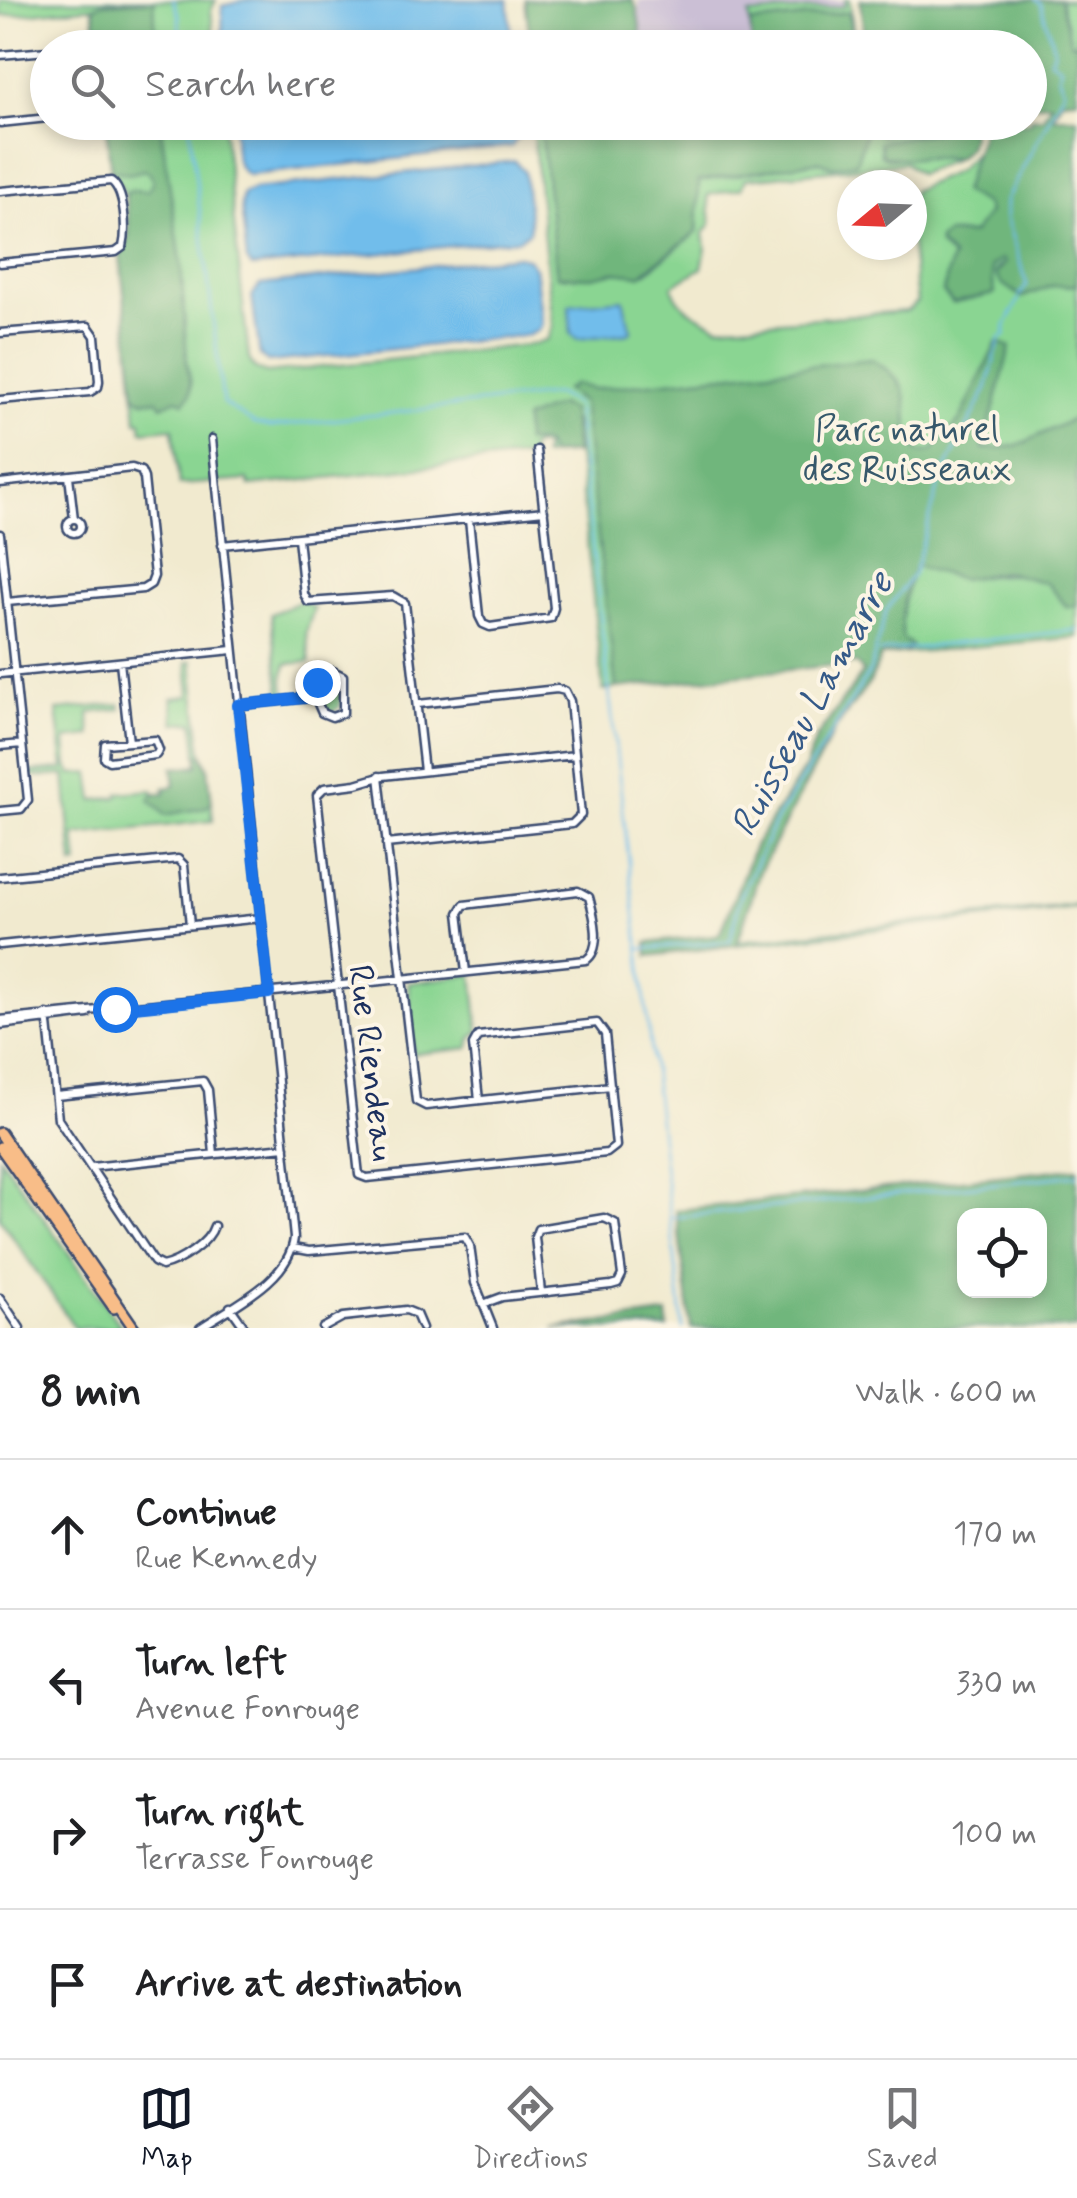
<!DOCTYPE html>
<meta charset="utf-8">
<style>
body{margin:0;font-family:Mynerve,sans-serif;background:#f2f2f2;color:#202124}
.controls{position:absolute;right:30px;bottom:30px;display:grid;overflow:hidden;border-radius:20px;box-shadow:0 5px 15px #0003}
.controls button{width:90px;height:90px;display:grid;place-items:center;padding:0;border:0;border-bottom:2px solid #e0e0e0;background:#fff;color:#202124;font:50px sans-serif}
.compass{position:absolute;left:837px;top:170px;width:90px;height:90px;border-radius:50%;background:#fff;box-shadow:0 5px 15px #0003;rotate:251deg}
.stop{position:absolute;width:30px;height:30px;margin:-22px;border:8px solid #1a73e8;border-radius:50%;background:#fff}
.stop.end{background:#1a73e8;border-color:#fff;box-shadow:0 2px 10px #0008}
.list{margin:0;padding:0;list-style:none}
h2{display:flex;justify-content:space-between;align-items:center;height:130px;margin:0;padding:0 40px;font-size:42px}
h2 small{font-size:32px;font-weight:400;color:#757577}
.list li{display:grid;grid-template-columns:65px 1fr auto;gap:30px;align-items:center;box-sizing:border-box;height:150px;padding:0 40px;border-top:2px solid #e0e0e0}
.list b{display:block;font-size:38px;white-space:nowrap}
.list p{margin:0;font-size:32px;white-space:nowrap;color:#757577}
.list em{font-size:32px;font-style:normal;color:#757577}
.icon{flex:none;width:55px;height:55px;fill:none;stroke:currentColor;stroke-width:2;stroke-linecap:round;stroke-linejoin:round}
.map{position:relative;flex:none;width:1077px;height:1328px;overflow:hidden}
.search{position:absolute;background:#fff;box-shadow:0 5px 15px #0003;left:30px;right:30px;top:30px;height:110px;display:flex;align-items:center;gap:25px;box-sizing:border-box;padding:0 35px;border-radius:55px;color:#757577;font-size:38px}
.sheet{height:730px;background:#fff}
nav{display:flex;justify-content:space-around;align-items:center;box-sizing:border-box;height:140px;border-top:2px solid #e0e0e0;background:#fff;font-size:28px;color:#757577}
nav a{display:grid;justify-items:center;gap:5px}
nav .on{color:#111827}
.map>svg:first-child{display:block}
</style>
<div class="map">
<svg width="1077" height="1328" viewBox="0 0 1077 1328">
<rect width="100%" height="100%" fill="#fcf5e5"/>
<filter id="ink" filterUnits="userSpaceOnUse"><feTurbulence type="fractalNoise" baseFrequency=".01" numOctaves="2"/><feDisplacementMap in="SourceGraphic" scale="20" xChannelSelector="R" yChannelSelector="G"/><feConvolveMatrix kernelMatrix="1 2 1 2 8 2 1 2 1" color-interpolation-filters="sRGB"/></filter>
<filter id="wash" filterUnits="userSpaceOnUse"><feTurbulence type="fractalNoise" baseFrequency=".0048" numOctaves="4" result="noise"/><feDisplacementMap in="SourceGraphic" scale="40" xChannelSelector="R" yChannelSelector="G"/><feGaussianBlur stdDeviation="2.25" result="paint"/><feColorMatrix in="noise" values="0 0 0 0 0 0 0 0 0 0 0 0 0 0 0 0 0 1.4 0 .05"/><feComposite in="paint" operator="in"/></filter>
<g filter="url(#wash)">
<rect width="100%" height="100%" fill="#f1eacf"/>
<path fill="#cbbfd5" d="M638 0H845L846 6 750 15 752 47 643 48Z"/>
<path fill="#8ad592" stroke="#528278" stroke-width="2.5" d="M0 0H216L211 10 215 47H98L93 7 0 16Z
M845 0H850L855 47H852L848 12 750 23 749 15 845 6Z
M1060 0H1077V44L1071 43Z
M106 123H223L249 359 255 369 267 373 536 344 548 339 553 326 532 123H540L557 276C577 276 595 273 614 272 626 272 635 276 647 272L697 232 699 181 819 161 832 167 856 163 865 135 862 123H876L881 136 918 124 950 125 943 130 880 142 881 155 887 158H957L919 174 905 163 746 179 742 188 708 195 711 224 704 233 706 248 702 268 672 286C679 310 699 315 718 326L907 311 917 302 911 245 912 191 957 171 975 152 963 192 986 205 988 213 973 234H948L939 240V246L952 257 943 292 953 303 993 294 992 266 1003 259 1005 263 998 267 996 274 1001 283 1022 297 1052 286 1077 285V561L944 574C977 585 1013 564 1046 583 1053 588 1061 600 1067 607L1077 606V637L905 653 911 646 902 639C900 617 904 596 910 576L607 605 616 688 603 690 574 420 576 453 542 456 544 448 538 445 530 448 531 456 250 486 248 480 179 485 173 428 142 431 141 421H137L120 255C136 240 131 186 111 176Z
M302 601 314 608 306 633 310 662 286 664 283 679 286 696 281 697 271 614Z
M192 661 201 750 208 768 213 821 75 835 78 864 73 865 65 775 29 777V772L64 769 57 710 120 704 121 709 89 713 91 736 66 739 68 766 72 774 90 773 94 800 118 797 119 793 153 790 154 793H165V788L175 787 173 768 198 765 194 722 175 723 172 698 190 696 187 662Z
M328 674 339 678 340 706 332 712 324 710 320 682Z
M1077 905V908L737 945 739 941Z
M473 974 479 1032 472 1038 469 1048 413 1054 408 983Z
M0 1157 122 1328H75L0 1218Z"/>
<path fill="#6fb67c" stroke="#45726d" stroke-width="2.5" fill-rule="evenodd" d="M154 0 156 47H101L100 45 109 43 104 25 96 26 94 7 102 3Z
M525 0H632L637 9 643 47H531Z
M860 0H1060L1071 42 1077 44V99L1062 100 1053 117H1077V285L1052 286 1022 297 1001 283 996 274 1005 263 1002 259 992 266 994 294 953 303 943 292 952 257 939 245V240L947 234H972L988 213 986 205 963 192 984 123 1030 122V118L1043 117 1051 103 1030 105V48L865 47Z
M849 12 852 47H752L750 23Z
M862 122 865 135 856 163 832 167 819 161 699 181 697 232 640 275 615 272 592 277 557 276 540 123Z
M106 123H160L181 261 187 363 191 384 190 395 184 402 177 399 162 406 158 400H142L135 395 120 255C135 240 127 215 125 195L132 190 148 191 153 181 150 173 144 170 130 174 111 170Z
M950 125 967 126 972 134 968 147 957 158C931 154 906 163 881 155L880 142 943 130Z
M997 342 1010 347 983 449 1017 446 1077 417V606L1067 607 1047 583 1005 572 960 579 916 566C905 590 899 613 903 639L911 645 905 653 881 656 870 682 835 729 760 871 737 945 648 956 647 943 716 935 721 932 754 846 805 768 816 738 863 672 856 663 616 688 582 403 565 390 574 384 594 389 872 359C929 395 892 413 919 452L932 451 960 420Z
M559 405 571 410 576 453 550 455 544 443 525 442 524 419Z
M197 755H202L208 768 212 803 204 808 165 815 149 799 154 794 165 793V788L175 786 173 768 198 766Z
M1077 1168V1328H691L676 1210ZM964 1216H1040V1290H964Z
M667 1314 668 1328H553Z"/>
<path fill="#71bdeb" stroke="#4676a4" stroke-width="2.5" d="M245 0H508L512 43 510 48 223 47 222 6Z
M521 123 522 131 512 146 249 175C231 168 235 140 234 123Z
M515 161 524 171 530 225 529 232 519 239 252 267 247 261 241 205 243 194 254 189Z
M519 256 529 259 535 268 542 324 539 330 529 335 268 362 260 356 252 296 260 285Z
M623 299 631 331 628 333 578 339 571 334 569 305Z"/>
<g fill="none" stroke-linecap="round" stroke-linejoin="round">
<path stroke="#71bdeb" stroke-width="2.5" d="M173 0 179 16 180 48
M189 122 223 403 255 424 271 427 557 394 576 405 683 1328
M1020 295 1027 285 1006 218V200L1064 90 1058 76 1061 67 1050 60 1054 49 1041 4 1036 0
M880 652 1077 630
M641 949 730 941 740 898 775 822 870 671 886 611 914 573 941 478 987 388 1000 338 1005 336 1006 325 1019 299
M671 1218 1077 1175"/>
</g>
</g>
<g filter="url(#ink)">
<g fill="none" stroke-linecap="round" stroke-linejoin="round">
<defs>
<path id="minor" d="M0 55 48 51
M0 123 48 118
M0 191 111 181C125 191 127 230 123 247L116 252 0 263
M0 333 88 326 95 336 99 381 98 387 90 392 0 400
M69 476 74 519
M0 483 132 468 141 471 144 478 154 576 151 584 143 589 7 602
M67 526a7 7 0 1 1 14 0a7 7 0 1 1-14 0Z
M469 520 479 616 483 624 490 627 551 618 554 608 537 450
M0 534 28 800 21 809 0 811
M298 538 304 594 308 602 393 596 405 603 424 771
M222 545 544 511
M120 662 129 742
M333 671 343 676V713L332 717 322 713 315 697 319 675Z
M0 674 233 650
M239 705 315 697
M155 740 159 750 156 755 109 761 104 758 105 744Z
M0 746 22 744
M379 776 416 1101 426 1106 611 1086
M386 844 572 824 581 815 570 701 565 691 557 689 418 704
M0 877 178 859 184 865 190 925
M0 945 261 918
M47 1014 58 1119 154 1262 162 1266C180 1262 209 1243 214 1226
M0 1020 586 960C603 949 594 915 589 897L578 891 464 905 459 913 466 972
M0 1025 88 1014
M56 1096 203 1081 208 1090 214 1154
M479 1100 473 1045 478 1036 597 1023 605 1034 616 1146 607 1153 367 1178 359 1175 317 795 324 788 356 784 383 776 575 755
M91 1167 285 1147
M293 1248 309 1251 465 1237 470 1246 475 1283 493 1328
M0 1298 20 1328
M483 1304 502 1297 611 1285 618 1283 622 1275 615 1223 604 1218 538 1229 535 1237 541 1292
M230 1307 245 1328
M200 1328C232 1306 289 1281 294 1238L212 439
M323 1328 343 1317 406 1310 416 1314 422 1328"/>
<path id="major" d="M0 1133 134 1328
M0 1147 114 1308"/>
</defs>
<use href="#minor" stroke="#3b4b6f" stroke-width="11"/>
<use href="#major" stroke="#3b4b6f" stroke-width="14"/>
<use href="#minor" stroke="#fff" stroke-width="6"/>
<use href="#major" stroke="#f8bd88" stroke-width="9"/>
</g>
</g>
<g fill="none" stroke-linecap="round" stroke-linejoin="round" filter="url(#ink)">
<path stroke="#1a73e8" stroke-width="12" d="M115 1009 269 993 238 705 315 697 317 682"/>
</g>
<g text-anchor="middle" dominant-baseline="central" stroke-width="8" stroke-linejoin="round" paint-order="stroke">
<g font-size="35" fill="#37586b" stroke="#fcf5e5">
<text x="907" y="430">Parc naturel<tspan x="907" dy="40">des Ruisseaux</tspan></text>
</g>
<g font-size="35" fill="#1b2f5e" stroke="#fcf5e5">
<text transform="translate(371 1063) rotate(83)">Rue Riendeau</text>
</g>
<g font-size="38" font-style="italic" fill="#355a88" stroke="#fcf5e5">
<text transform="translate(813 705) rotate(-61)">Ruisseau Lamarre</text>
</g>
</g>
</svg>
<div class="controls">
<button><svg class="icon" aria-label="locate" viewBox="0 0 24 24"><circle cx="12" cy="12" r="6"/><path d="M12 2v4M12 18v4M2 12h4M18 12h4"/></svg></button>
</div>
<svg class="compass" viewBox="-18 -18 36 36"><path d="M0-13l5 13h-10z" fill="#e53935"/><path d="M0 13l5-13h-10z" fill="#757577"/></svg>
<div class="stop" style="left:115px;top:1009px"></div>
<div class="stop end" style="left:317px;top:682px"></div>
<div class="search"><svg class="icon" aria-label="search" viewBox="0 0 24 24"><circle cx="10" cy="10" r="6"/><path d="M15 15l6 6"/></svg>Search here</div>
</div>
<section class="sheet">
<h2>8 min<small>Walk · 600 m</small></h2>
<ul class="list">
<li><svg class="icon" aria-label="ahead" viewBox="0 0 24 24"><path d="M12 20V5M6 11l6-6 6 6"/></svg><div><b>Continue</b><p>Rue Kennedy</p></div><em>170 m</em></li>
<li><svg class="icon" aria-label="left" viewBox="0 0 24 24"><path d="M17 20v-9H6M10 6l-5 5 5 5"/></svg><div><b>Turn left</b><p>Avenue Fonrouge</p></div><em>330 m</em></li>
<li><svg class="icon" aria-label="right" viewBox="0 0 24 24"><path d="M7 20v-9h11M14 6l5 5-5 5"/></svg><div><b>Turn right</b><p>Terrasse Fonrouge</p></div><em>100 m</em></li>
<li><svg class="icon" aria-label="arrive" viewBox="0 0 24 24"><path d="M6 21V4h12l-3 4 3 4H6"/></svg><div><b>Arrive at destination</b></div></li>
</ul>
</section>
<nav>
<a class="on"><svg class="icon" aria-label="map" viewBox="0 0 24 24"><path d="M3 6l6-2 6 2 6-2v14l-6 2-6-2-6 2zM9 4v14M15 6v14"/></svg>Map</a>
<a><svg class="icon" aria-label="directions" viewBox="0 0 24 24"><path d="M12 3l9 9-9 9-9-9zM9 14v-3h6M13 9l2 2-2 2"/></svg>Directions</a>
<a><svg class="icon" aria-label="saved" viewBox="0 0 24 24"><path d="M7 4h10v16l-5-4-5 4z"/></svg>Saved</a>
</nav>
